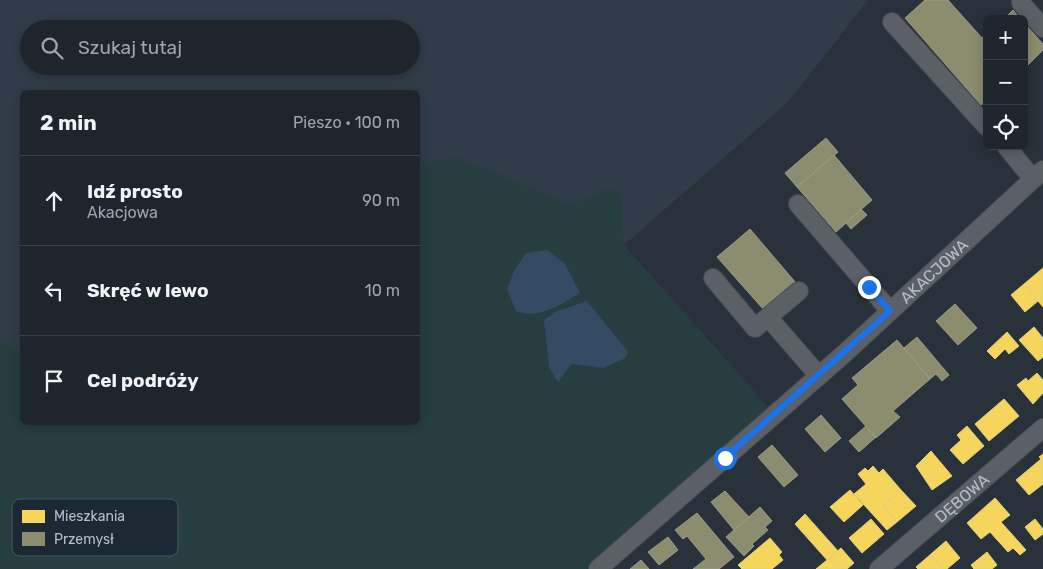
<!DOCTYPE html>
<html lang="pl">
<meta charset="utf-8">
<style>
body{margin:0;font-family:Rubik,sans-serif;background:#272d34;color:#f1f3f6}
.controls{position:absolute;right:15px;top:15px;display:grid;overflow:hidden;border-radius:8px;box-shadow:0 2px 12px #0003}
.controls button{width:45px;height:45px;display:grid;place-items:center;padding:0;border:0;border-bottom:1px solid #3c4248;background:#1f252c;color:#f1f3f6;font:25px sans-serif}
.stop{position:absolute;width:15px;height:15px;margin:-11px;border:4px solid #1a73e8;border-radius:50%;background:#fff}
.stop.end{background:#1a73e8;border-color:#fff;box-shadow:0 1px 5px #0008}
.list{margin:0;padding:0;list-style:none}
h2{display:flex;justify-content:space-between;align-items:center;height:65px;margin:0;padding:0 20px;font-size:21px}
h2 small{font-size:16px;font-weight:400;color:#a1a5a9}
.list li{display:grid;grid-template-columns:32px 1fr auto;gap:15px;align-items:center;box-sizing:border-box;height:90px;padding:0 20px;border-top:1px solid #3c4248}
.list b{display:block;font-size:19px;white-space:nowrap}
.list p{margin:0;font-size:16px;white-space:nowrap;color:#a1a5a9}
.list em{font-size:16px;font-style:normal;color:#a1a5a9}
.icon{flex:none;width:28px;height:28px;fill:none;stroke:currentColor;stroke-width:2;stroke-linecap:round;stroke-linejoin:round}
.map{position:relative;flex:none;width:1043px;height:569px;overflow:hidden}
.search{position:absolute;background:#1f252c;box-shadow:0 2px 12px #0003;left:20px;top:20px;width:400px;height:55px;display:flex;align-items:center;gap:12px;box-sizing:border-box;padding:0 18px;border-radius:28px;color:#a1a5a9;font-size:19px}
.panel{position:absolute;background:#1f252c;box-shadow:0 2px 12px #0003;left:20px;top:90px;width:400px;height:335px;border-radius:8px}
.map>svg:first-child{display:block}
</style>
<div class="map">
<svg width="1043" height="569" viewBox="0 0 1043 569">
<rect width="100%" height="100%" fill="#29313a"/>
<path fill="#313c4a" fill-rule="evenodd" d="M0 0H868L789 101 624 245 770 409 586 569H0ZM29 29H411V66H29ZM22 92H418V422H22Z"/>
<path fill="#263e40" d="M456 157 572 205 608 188 620 194 624 246 770 409 586 569H0V343L22 351V422H418V164Z"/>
<path fill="#354b64" d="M548 250 565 264 580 293C559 305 540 320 516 311L507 289 515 269 526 253Z
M587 301 628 352 625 358 604 368 571 364 558 382 549 367 544 320 555 312Z"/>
<path fill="#f6d55c" stroke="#e2ce7d" d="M1043 268V307L1024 284Z
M1024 284 1038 301 1025 312 1011 295Z
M1034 327 1043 338V357L1038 361 1019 340Z
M1007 332 1019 346 1009 354 1005 349 995 359 987 351Z
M1037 373 1043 380V393L1033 404 1017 385 1026 378 1028 381Z
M1004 399 1019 416 989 441 975 424Z
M967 426 984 446 963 464 950 450 961 440 957 435Z
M931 451 952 476 932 490 916 466Z
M1043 454V484L1029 495 1016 480 1041 459 1039 457Z
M873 466 879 473 883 469 901 490 883 506 897 522 887 530 854 494 866 484 858 474 865 468 868 471Z
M850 490 863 505 844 522 830 507Z
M901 490 916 506 897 522 883 506Z
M995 498 1010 515 1001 522 1026 550 1020 555 1013 548 1008 552 990 532 981 539 967 523Z
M805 514 838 551 827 560 795 524Z
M871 519 884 534 862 553 849 538Z
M1035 519 1043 529V534L1035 540 1025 527Z
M770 538 782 552 779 555 783 560 772 569H742L738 565Z
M946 541 960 558 947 569H943L931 554Z
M841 548 854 563 847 569H839L829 558Z
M987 552 997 565 992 569H974L971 565Z
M931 554 943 569H918L916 567Z
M829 558 839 569H816L827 560Z"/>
<path fill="#8c8c6e" stroke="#989b8a" d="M925 0H948L982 38 987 33V100L981 105 905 18Z
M1013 10 1020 19H1004Z
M1024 23 1043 44V50L1024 69Z
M826 138 838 152 797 187 785 173Z
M834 155 872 200 836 232 797 187Z
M861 209 867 215 851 229 846 223Z
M750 229 796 283 764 310 717 257Z
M955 304 977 328 958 345 936 321Z
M917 337 949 375 942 381 936 374 930 379 904 348Z
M897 340 930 379 893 411 900 417 876 438 842 399 858 385 852 378Z
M821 415 841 438 825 452 805 429Z
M866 426 876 437 859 452 849 441Z
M772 445 798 475 784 487 758 457Z
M725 491 749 517 734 530 711 502Z
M760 507 772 521 765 527 768 530 752 544 754 546 744 556 726 537Z
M697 513 734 557 719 569H693L706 559 687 536 683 539 675 530Z
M668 537 678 550 659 565 648 552Z
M641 560 649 569H630Z"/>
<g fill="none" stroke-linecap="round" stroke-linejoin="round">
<defs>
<g id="minor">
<path d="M1021 3 1043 28"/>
<path d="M892 22 987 127"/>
<path d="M1006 146 1033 179"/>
<path d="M798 204 890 311"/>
<path d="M713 278 755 328 799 291"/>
<path d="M768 317 819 376"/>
<path id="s1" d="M598 569 845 353 1043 170"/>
<path id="s2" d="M879 569 1043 428"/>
</g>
</defs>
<use href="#minor" stroke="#464c52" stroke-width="20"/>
<use href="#minor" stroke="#5b6067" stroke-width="18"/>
</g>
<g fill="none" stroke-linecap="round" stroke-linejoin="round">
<path stroke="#1a73e8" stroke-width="6" d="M725 458 890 311 869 287"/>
</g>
<g text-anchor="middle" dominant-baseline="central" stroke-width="5" stroke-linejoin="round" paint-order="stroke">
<g font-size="16" fill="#b4becb" stroke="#1d2835">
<text stroke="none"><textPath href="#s1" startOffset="449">AKACJOWA</textPath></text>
<text stroke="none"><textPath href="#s2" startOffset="109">DĘBOWA</textPath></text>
</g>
</g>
<rect x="12" y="499" width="166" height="57" rx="8" fill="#1d2835" stroke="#4a5562" stroke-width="1"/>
<rect x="22" y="510" width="23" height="13" fill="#f6d55c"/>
<rect x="22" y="532" width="23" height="14" fill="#8c8c6e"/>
<g font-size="14" fill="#b4becb">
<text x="54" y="521">Mieszkania</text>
<text x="54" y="544">Przemysł</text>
</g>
</svg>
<div class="controls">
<button>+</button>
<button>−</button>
<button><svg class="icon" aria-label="locate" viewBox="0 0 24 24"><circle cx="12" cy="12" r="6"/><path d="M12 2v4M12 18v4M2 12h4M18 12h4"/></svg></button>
</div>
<div class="stop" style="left:725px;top:458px"></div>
<div class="stop end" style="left:869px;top:287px"></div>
<div class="search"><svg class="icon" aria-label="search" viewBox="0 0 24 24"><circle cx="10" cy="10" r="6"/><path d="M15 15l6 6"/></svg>Szukaj tutaj</div>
<section class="panel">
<h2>2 min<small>Pieszo · 100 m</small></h2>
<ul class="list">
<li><svg class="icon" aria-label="ahead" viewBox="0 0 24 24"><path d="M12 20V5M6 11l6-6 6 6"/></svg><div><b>Idź prosto</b><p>Akacjowa</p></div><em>90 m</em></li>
<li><svg class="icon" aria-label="left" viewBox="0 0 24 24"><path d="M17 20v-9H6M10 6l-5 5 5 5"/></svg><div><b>Skręć w lewo</b></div><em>10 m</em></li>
<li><svg class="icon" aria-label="arrive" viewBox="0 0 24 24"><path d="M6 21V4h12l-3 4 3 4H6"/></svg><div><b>Cel podróży</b></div></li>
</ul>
</section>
</div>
